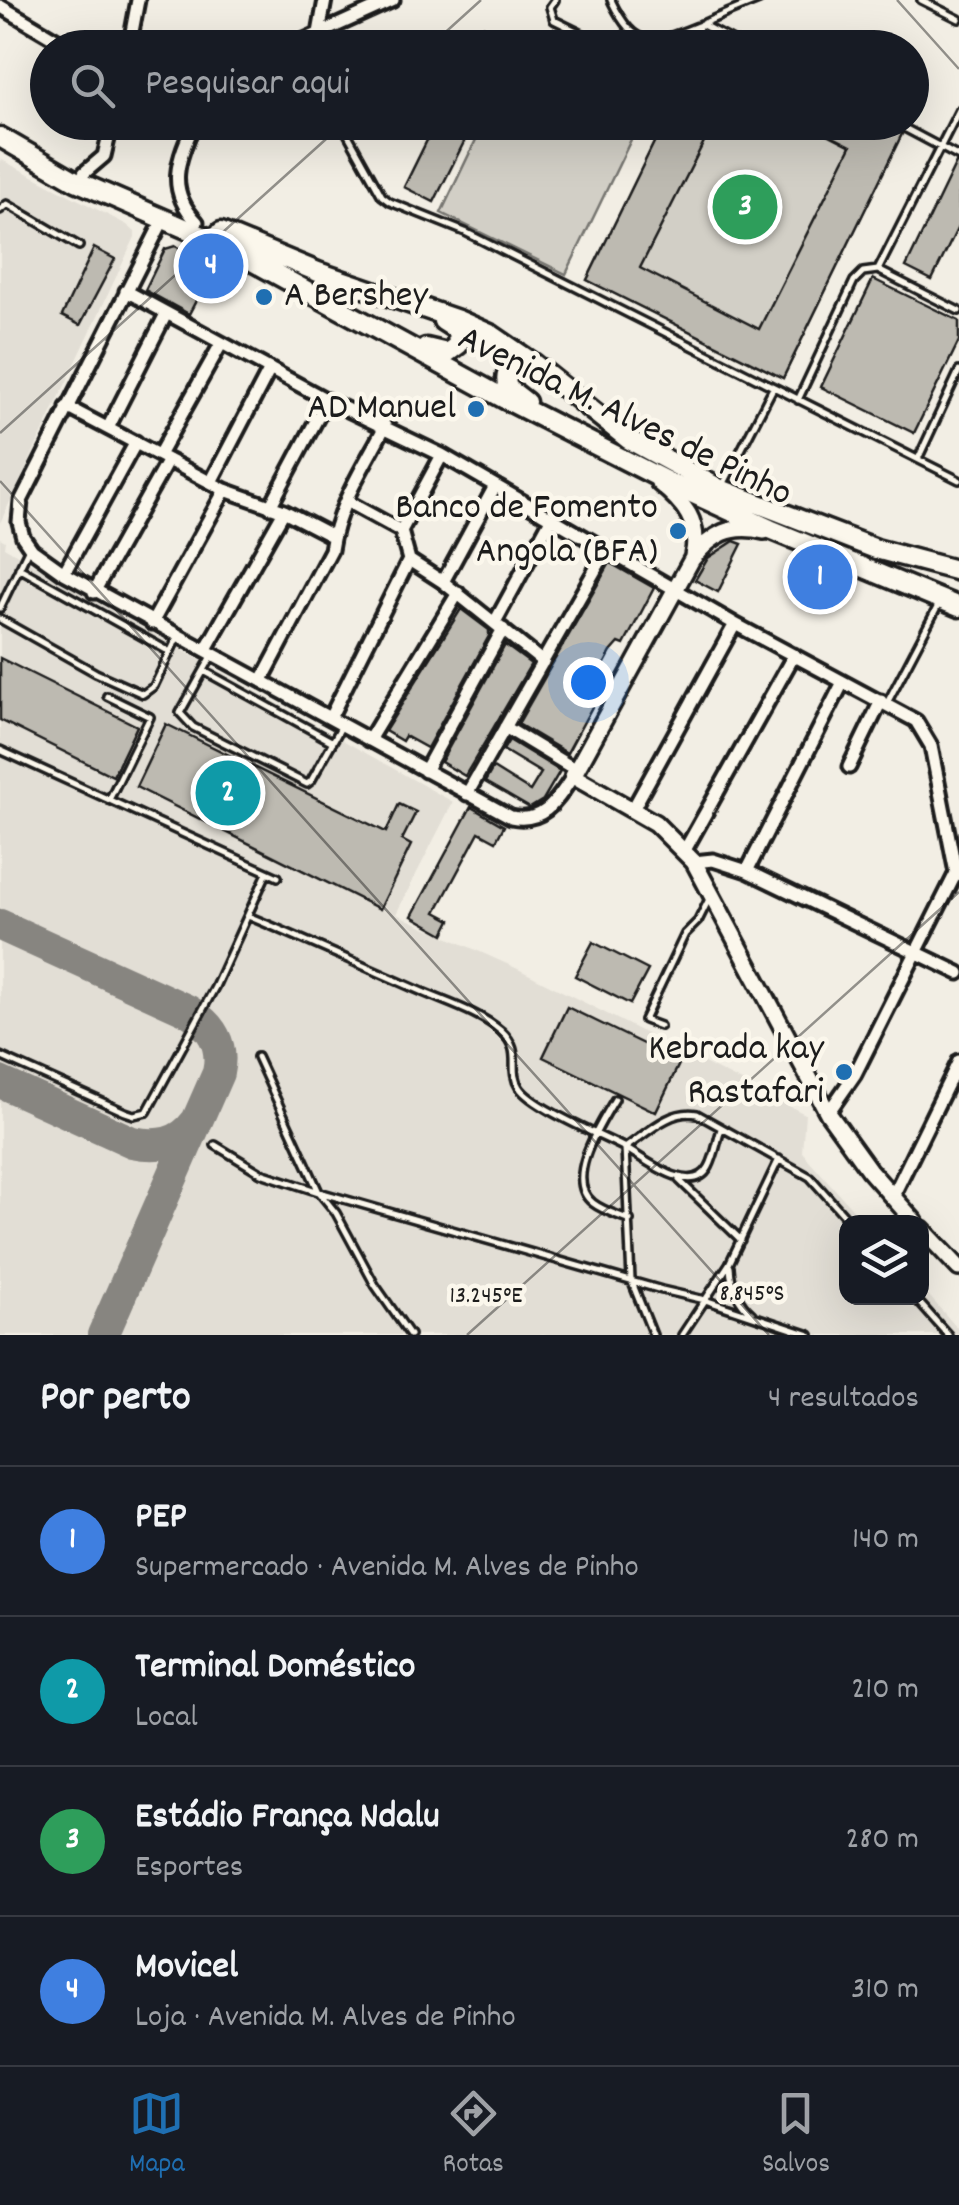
<!DOCTYPE html>
<html lang="pt">
<meta charset="utf-8">
<style>
body{margin:0;font-family:Dekko,sans-serif;background:#242831;color:#f1f3f6}
.controls{position:absolute;right:30px;bottom:30px;display:grid;overflow:hidden;border-radius:20px;box-shadow:0 10px 40px #0002}
.controls button{width:90px;height:90px;display:grid;place-items:center;padding:0;border:0;border-bottom:2px solid #363941;background:#171b24;color:#f1f3f6;font:50px sans-serif}
.you{position:absolute;left:588px;top:682px;width:35px;height:35px;margin:-25px;border:8px solid #fff;border-radius:50%;background:#1a73e8;box-shadow:0 0 0 15px #1a73e833}
.badge{display:grid;place-items:center;width:65px;height:65px;border-radius:50%;background:#1f6fb2;color:#fff;font-size:32px;font-weight:700}
.pin{position:absolute;translate:-50% -50%;border:5px solid #fff;box-shadow:0 2px 10px #0006}
.list{margin:0;padding:0;list-style:none}
h2{display:flex;justify-content:space-between;align-items:center;height:130px;margin:0;padding:0 40px;font-size:42px}
h2 small{font-size:32px;font-weight:400;color:#9ea1a6}
.list li{display:grid;grid-template-columns:65px 1fr auto;gap:30px;align-items:center;box-sizing:border-box;height:150px;padding:0 40px;border-top:2px solid #363941}
.list b{display:block;font-size:38px;white-space:nowrap}
.list p{margin:0;font-size:32px;white-space:nowrap;color:#9ea1a6}
.list em{font-size:32px;font-style:normal;color:#9ea1a6}
.icon{flex:none;width:55px;height:55px;fill:none;stroke:currentColor;stroke-width:2;stroke-linecap:round;stroke-linejoin:round}
.map{position:relative;flex:none;width:959px;height:1335px;overflow:hidden}
.search{position:absolute;background:#171b24;box-shadow:0 10px 40px #0002;left:30px;right:30px;top:30px;height:110px;display:flex;align-items:center;gap:25px;box-sizing:border-box;padding:0 35px;border-radius:55px;color:#9ea1a6;font-size:38px}
.sheet{height:730px;background:#171b24}
nav{display:flex;justify-content:space-around;align-items:center;box-sizing:border-box;height:140px;border-top:2px solid #363941;background:#171b24;font-size:28px;color:#9ea1a6}
nav a{display:grid;justify-items:center;gap:5px}
nav .on{color:#1f6fb2}
.map>svg:first-child{display:block}
</style>
<div class="map">
<svg width="959" height="1335" viewBox="0 0 959 1335">
<rect width="100%" height="100%" fill="#f2eee4"/>
<filter id="ink" filterUnits="userSpaceOnUse"><feTurbulence type="fractalNoise" baseFrequency=".01" numOctaves="2"/><feDisplacementMap in="SourceGraphic" scale="20" xChannelSelector="R" yChannelSelector="G"/><feConvolveMatrix kernelMatrix="1 2 1 2 8 2 1 2 1" color-interpolation-filters="sRGB"/></filter>
<g filter="url(#ink)">
<path fill="#e2ded5" d="M0 159 127 225 135 232V237L0 523Z
M0 538 5 541 4 547 107 608 453 802 396 914 518 969 805 1114 802 1152 864 1222H846V1298H922V1288L959 1330V1335H0Z"/>
<path fill="#d2cfc6" stroke="#777671" stroke-width="2.5" d="M880 122 902 133 783 378 587 280 664 123Z
M484 123H639L566 274 441 213Z"/>
<g fill="none" stroke-linecap="round" stroke-linejoin="round">
<path stroke="#878580" stroke-width="32" d="M0 925 187 1010C212 1025 224 1045 218 1073L103 1335
M0 1082 132 1142C157 1147 179 1145 195 1123"/>
</g>
<path fill="#bdbab1" stroke="#1c1c1c" stroke-width="2.5" d="M484 26 527 48H473Z
M436 122H474L434 202 404 187Z
M664 122H714L640 268 759 329 851 146 804 122H880L902 134 783 378 587 280Z
M956 163H959V225L932 280 906 267Z
M175 246 214 266 189 314 145 290 165 249Z
M94 248 115 259 80 325 62 316Z
M873 279 959 321V341L914 433 821 387Z
M734 541 742 544 718 592 695 580 708 558Z
M610 563 654 588 624 645 619 643 611 652 598 676 606 681 567 753 518 724Z
M461 609 489 630V636L427 748 405 736 402 741 385 731Z
M505 645 531 664 465 776 441 762Z
M0 658 137 726 113 776 0 720Z
M166 724 386 832 399 804 416 812 402 840 411 845 380 909 136 787Z
M509 740 560 771 543 800 530 808 485 782 493 768 530 791 541 773 503 750Z
M471 807 504 826 496 841 479 832 436 912 451 920 444 934 412 916Z
M593 942 648 970 630 1004 575 976Z
M567 1007 680 1062 656 1112 543 1057Z"/>
<g fill="none" stroke-linecap="round" stroke-linejoin="round">
<defs>
<path id="lane" d="M555 0 550 7 554 20 611 48
M611 0C636 52 653 44 700 25 719 16 739 8 759 0
M921 0 959 19
M701 24 746 48
M688 48 699 27
M893 122 959 157
M342 124 382 196 390 202 465 232 959 480
M0 210 7 204 79 246
M878 270 959 110
M798 400 854 281 863 272 878 270 959 311
M918 459 959 371
M722 487 773 388
M19 568 170 652
M0 608 28 550
M0 619 96 673 143 694 154 686 178 636
M212 656 180 713 193 727 307 784 311 781 341 727
M204 671 333 742
M107 696 150 717 109 800
M887 703 940 602
M0 750 278 877
M248 916C305 940 361 965 418 990 445 1002 479 1012 501 1031 524 1052 507 1068 519 1087 531 1107 602 1136 625 1148 647 1133 670 1109 697 1114L810 1177 850 1222
M660 1026 644 1020 685 934 698 921 710 897
M0 1056 125 1112 134 1115 147 1112 215 987 267 873
M257 1057 319 1192 336 1213 375 1285 410 1335
M615 1099C601 1123 563 1180 593 1203 603 1211 618 1215 630 1220
M215 1145 261 1173 319 1192 662 1290 705 1300 810 1335
M625 1148 631 1280 653 1335
M625 1148C645 1159 692 1198 709 1167 715 1156 717 1141 721 1129
M679 1180 741 1240
M730 1267C731 1285 738 1302 752 1314
M915 1298 948 1335
M682 1335 729 1264 779 1159"/>
<path id="street" d="M0 6 71 48
M319 33 325 0
M129 48 138 0
M287 48 393 0
M195 122C177 160 166 190 197 222
M84 173 104 156 112 122
M163 220 21 501 19 522 23 537 32 550 64 573 511 817C544 824 557 800 573 776
M126 291 327 400 442 455 735 624 916 721 931 746 956 873 855 1074 828 1113
M67 407 225 490 284 511 332 536
M108 428 166 314
M159 455 221 344
M211 482 270 369
M346 501 401 531 409 560 443 582 543 662
M270 507 327 400
M401 531 442 455
M64 573 136 442
M443 582 495 486
M94 592 168 460
M495 622 551 519
M152 623 225 490
M206 649 284 511
M262 680 331 550C337 506 365 465 385 426
M330 718 409 560
M505 727 576 770
M369 740 458 593
M849 767 881 701
M425 771 503 629
M467 794 606 551
M633 809 735 624
M685 850 794 655
M694 862 713 860 747 871 959 973
M747 871 843 682
M892 1198 959 1061"/>
<path id="secondary" d="M659 483C684 503 701 522 693 556
M764 531C731 523 712 534 692 559L573 776 655 823 694 862 828 1113 869 1170 915 1222
M922 1229 959 1268"/>
<path id="primary" d="M0 137 76 181 219 243 505 399 674 485 770 529 959 607
M221 232 318 272 458 320 492 335 533 363 628 439 720 489 876 549 959 571
M426 348 447 353 458 345 457 330 443 321
M526 402 508 388C500 365 522 362 538 372"/>
</defs>
<use href="#lane" stroke="#1c1c1c" stroke-width="12"/>
<use href="#street" stroke="#1c1c1c" stroke-width="19"/>
<use href="#secondary" stroke="#1c1c1c" stroke-width="22"/>
<use href="#primary" stroke="#1c1c1c" stroke-width="25"/>
<use href="#lane" stroke="#fbf7ec" stroke-width="5"/>
<use href="#street" stroke="#fbf7ec" stroke-width="11"/>
<use href="#secondary" stroke="#fbf7ec" stroke-width="15"/>
<use href="#primary" stroke="#fbf7ec" stroke-width="18"/>
</g>
</g>
<path fill="none" stroke="#1c1c1c" stroke-width="2.5" stroke-opacity="0.45" d="M897 0 959 69M428 48 481 0M0 433 345 122M0 481 769 1335M467 1335 959 892"/>
<g fill="#1f6fb2" stroke="#fbf7ec" stroke-width="4">
<circle cx="264" cy="297" r="10"/>
<circle cx="476" cy="409" r="10"/>
<circle cx="678" cy="531" r="10"/>
<circle cx="844" cy="1072" r="10"/>
</g>
<g text-anchor="middle" dominant-baseline="central" stroke-width="9" stroke-linejoin="round" paint-order="stroke">
<g font-size="38" fill="#1c1c1c" stroke="#fbf7ec" text-anchor="end">
<text x="284" y="297" text-anchor="start">A Bershey</text>
<text x="456" y="409">AD Manuel</text>
<text x="658" y="509">Banco de Fomento<tspan x="658" dy="44">Angola (BFA)</tspan></text>
<text x="824" y="1050">Kebrada kay<tspan x="824" dy="44">Rastafari</tspan></text>
</g>
<g font-size="38" fill="#1c1c1c" stroke="#fbf7ec">
<text transform="translate(624 418) rotate(26)">Avenida M. Alves de Pinho</text>
</g>
</g>
<g font-size="25" text-anchor="middle" fill="#1c1c1c" stroke="#fbf7ec" stroke-width="9" stroke-linejoin="round" paint-order="stroke">
<text x="752" y="1300">8.845°S</text>
<text x="486" y="1302">13.245°E</text>
</g>
</svg>
<div class="controls">
<button><svg class="icon" aria-label="layers" viewBox="0 0 24 24"><path d="M12 4l9 5-9 5-9-5zM3 14l9 5 9-5"/></svg></button>
</div>
<div class="you"></div>
<div class="pin badge" style="left:820px;top:577px;background:#3f7fe0">1</div>
<div class="pin badge" style="left:228px;top:793px;background:#0f9aa8">2</div>
<div class="pin badge" style="left:745px;top:207px;background:#2e9e5b">3</div>
<div class="pin badge" style="left:211px;top:266px;background:#3f7fe0">4</div>
<div class="search"><svg class="icon" aria-label="search" viewBox="0 0 24 24"><circle cx="10" cy="10" r="6"/><path d="M15 15l6 6"/></svg>Pesquisar aqui</div>
</div>
<section class="sheet">
<h2>Por perto<small>4 resultados</small></h2>
<ul class="list">
<li><span class="badge" style="background:#3f7fe0">1</span><div><b>PEP</b><p>Supermercado · Avenida M. Alves de Pinho</p></div><em>140 m</em></li>
<li><span class="badge" style="background:#0f9aa8">2</span><div><b>Terminal Doméstico</b><p>Local</p></div><em>210 m</em></li>
<li><span class="badge" style="background:#2e9e5b">3</span><div><b>Estádio França Ndalu</b><p>Esportes</p></div><em>280 m</em></li>
<li><span class="badge" style="background:#3f7fe0">4</span><div><b>Movicel</b><p>Loja · Avenida M. Alves de Pinho</p></div><em>310 m</em></li>
</ul>
</section>
<nav>
<a class="on"><svg class="icon" aria-label="map" viewBox="0 0 24 24"><path d="M3 6l6-2 6 2 6-2v14l-6 2-6-2-6 2zM9 4v14M15 6v14"/></svg>Mapa</a>
<a><svg class="icon" aria-label="directions" viewBox="0 0 24 24"><path d="M12 3l9 9-9 9-9-9zM9 14v-3h6M13 9l2 2-2 2"/></svg>Rotas</a>
<a><svg class="icon" aria-label="saved" viewBox="0 0 24 24"><path d="M7 4h10v16l-5-4-5 4z"/></svg>Salvos</a>
</nav>
